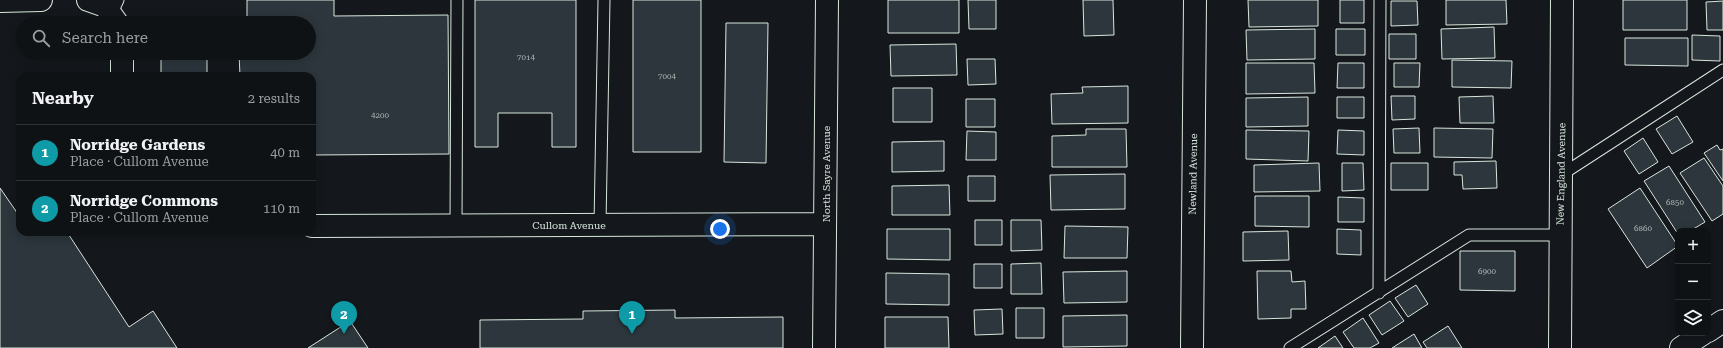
<!DOCTYPE html>
<meta charset="utf-8">
<style>
body{margin:0;font-family:"Roboto Serif",serif;background:#181b1e;color:#f1f3f6}
.controls{position:absolute;right:12px;bottom:12px;display:grid;overflow:hidden;border-radius:8px;box-shadow:0 2px 10px #0003}
.controls button{width:36px;height:36px;display:grid;place-items:center;padding:0;border:0;border-bottom:1px solid #2f3234;background:#0f1215;color:#f1f3f6;font:20px sans-serif}
.you{position:absolute;left:720px;top:229px;width:14px;height:14px;margin:-10px;border:3px solid #fff;border-radius:50%;background:#1a73e8;box-shadow:0 0 0 6px #1a73e833}
.badge{display:grid;place-items:center;width:26px;height:26px;border-radius:50%;background:#ea580c;color:#fff;font-size:13px;font-weight:700}
.pin{position:absolute;translate:-50% -33px;filter:drop-shadow(0 1px 2px #0008)}
.pin::after{content:'';position:absolute;top:21px;width:14px;height:12px;background:inherit;clip-path:polygon(0 0,100% 0,50% 100%)}
.list{margin:0;padding:0;list-style:none}
h2{display:flex;justify-content:space-between;align-items:center;height:52px;margin:0;padding:0 16px;font-size:17px}
h2 small{font-size:13px;font-weight:400;color:#9b9ea0}
.list li{display:grid;grid-template-columns:26px 1fr auto;gap:12px;align-items:center;box-sizing:border-box;height:56px;padding:0 16px;border-top:1px solid #2f3234}
.list b{display:block;font-size:15px;white-space:nowrap}
.list p{margin:0;font-size:13px;white-space:nowrap;color:#9b9ea0}
.list em{font-size:13px;font-style:normal;color:#9b9ea0}
.icon{flex:none;width:22px;height:22px;fill:none;stroke:currentColor;stroke-width:2;stroke-linecap:round;stroke-linejoin:round}
.map{position:relative;flex:none;width:1723px;height:348px;overflow:hidden}
.search{position:absolute;background:#0f1215;box-shadow:0 2px 10px #0003;left:16px;top:16px;width:300px;height:44px;display:flex;align-items:center;gap:10px;box-sizing:border-box;padding:0 14px;border-radius:22px;color:#9b9ea0;font-size:15px}
.panel{position:absolute;background:#0f1215;box-shadow:0 2px 10px #0003;left:16px;top:72px;width:300px;height:164px;border-radius:12px}
.map>svg:first-child{display:block}
</style>
<div class="map">
<svg width="1723" height="348" viewBox="0 0 1723 348">
<rect width="100%" height="100%" fill="#14181c"/>
<path fill="#2c363c" stroke="#d8e6dc" d="M247 0H334V16L448 15 449 154 312 155V76H240L239 53H309V23H239V19H247Z
M475 0H576V147H552V113H498V147H475Z
M633 0H701V152H633Z
M888 0H959V33H888Z
M968 0H996V29H969Z
M1083 0H1113L1114 35 1084 36Z
M1248 0H1318V26L1249 27Z
M1340 0H1364V23H1340Z
M1446 0H1506L1507 24 1446 25Z
M1623 0H1687V30H1623Z
M1391 1H1417L1418 25 1391 26Z
M1723 1V30H1707L1706 2Z
M726 23H768L766 163 724 162Z
M1494 27 1495 58 1442 59 1441 29Z
M1315 29V59L1247 60 1246 30Z
M1336 29H1365V55H1336Z
M1389 34H1416V59H1389Z
M1692 35 1720 36V61L1692 60Z
M1625 38H1688V66L1625 65Z
M956 44 957 75 891 76 890 45Z
M161 53H207V76H161Z
M967 59H995L996 84 968 85Z
M1452 60 1512 61 1511 88 1452 87Z
M1246 63H1314L1315 93 1246 94Z
M1338 63H1364V88H1337Z
M1394 63H1420L1419 87H1394Z
M1128 86V123L1052 124 1051 94 1083 93 1082 87Z
M893 88H932V122H893Z
M1391 96H1415V119L1392 120Z
M1493 96 1494 123H1460L1459 97Z
M1308 97V126L1246 127V98Z
M1337 97H1364V118H1337Z
M966 99H995V127H966Z
M1677 116 1693 142 1672 154 1656 129Z
M1419 128 1420 153H1394L1393 129Z
M1434 128 1493 129 1492 158 1434 157Z
M1086 129H1126L1127 167H1052V136L1086 135Z
M1246 130 1309 131 1308 161 1246 159Z
M1338 130 1364 131V155L1337 154Z
M967 131 996 132V160H966Z
M1643 138 1658 162 1639 174 1624 151Z
M944 141V171L892 172V142Z
M1717 145 1720 150 1723 149V181L1704 153Z
M1704 158 1723 186V214L1712 221 1680 173Z
M1496 161 1497 188 1463 189 1462 175H1454V162Z
M1319 163 1320 191 1254 192V165Z
M1342 163H1363L1364 190 1342 191Z
M1391 163H1428V190H1391Z
M1669 166 1705 222 1690 231H1678V234L1644 181Z
M1125 174V209L1051 210 1050 175Z
M968 176H995V201H968Z
M949 185 950 215H892V186Z
M0 188 20 217V232H67L129 327 153 311 177 348H0Z
M1640 188 1678 246 1647 268 1608 209Z
M1255 196H1309V227L1255 226Z
M1338 197 1364 198V222H1338Z
M975 220H1002V245H975Z
M1011 220H1041L1042 250 1011 251Z
M1065 226 1128 227 1127 258H1064Z
M887 229H950V260L887 259Z
M1337 229 1361 230V255L1337 254Z
M1288 231 1289 260 1243 261V232Z
M1460 251H1515V291L1460 290Z
M1041 263 1042 294H1011V264Z
M974 264H1002V288H974Z
M1127 271V302L1064 303 1063 272Z
M1257 271H1291L1292 282 1305 281 1306 309H1291V318L1258 319Z
M886 273 949 274V305L886 304Z
M1416 285 1428 304 1408 317 1395 298Z
M1390 301 1404 321 1382 335 1369 315Z
M1016 308H1044V338H1016Z
M1002 309 1003 334 975 335 974 310Z
M675 310V318L783 317V348H480V320L583 319V311Z
M1127 315V346L1063 347V316Z
M885 317H948L949 348H885Z
M1363 318 1379 343 1370 348H1354L1343 332Z
M350 321 368 348H308Z
M1448 326 1462 348H1427L1423 342Z
M1414 334 1422 348H1392Z
M1335 336 1343 348H1318Z"/>
<g fill="none" stroke-linecap="round" stroke-linejoin="round">
<defs>
<path id="lane" d="M112 13 118 0
M1561 175 1723 70
M456 225 457 0
M600 225 604 0
M1379 293 1380 0
M1290 348 1469 235H1560"/>
<path id="street" d="M88 0 105 6 117 23
M0 1 41 0
M122 53V76
M312 226 825 224
M824 348 827 0
M1192 348 1195 0
M1560 348 1562 0"/>
<path id="secondary" d="M1708 331 1723 321
M1681 348 1704 333"/>
</defs>
<use href="#lane" stroke="#d8e6dc" stroke-width="13"/>
<use href="#street" stroke="#d8e6dc" stroke-width="24"/>
<use href="#secondary" stroke="#d8e6dc" stroke-width="24"/>
<use href="#lane" stroke="#14181c" stroke-width="11"/>
<use href="#street" stroke="#14181c" stroke-width="22"/>
<use href="#secondary" stroke="#14181c" stroke-width="22"/>
</g>
<g text-anchor="middle" dominant-baseline="central" stroke-width="3" stroke-linejoin="round" paint-order="stroke">
<g font-size="8" fill="#adbab4">
<text x="526" y="57">7014</text>
<text x="667" y="76">7004</text>
<text x="380" y="115">4200</text>
<text x="1675" y="202">6850</text>
<text x="1643" y="228">6860</text>
<text x="1487" y="271">6900</text>
</g>
<g font-size="10" fill="#d8e6dc" stroke="#14181c">
<text transform="translate(826 174) rotate(-90)">North Sayre Avenue</text>
<text transform="translate(1193 174) rotate(-89)">Newland Avenue</text>
<text transform="translate(1561 174) rotate(-89)">New England Avenue</text>
<text x="569" y="225">Cullom Avenue</text>
</g>
</g>
</svg>
<div class="controls">
<button>+</button>
<button>−</button>
<button><svg class="icon" aria-label="layers" viewBox="0 0 24 24"><path d="M12 4l9 5-9 5-9-5zM3 14l9 5 9-5"/></svg></button>
</div>
<div class="you"></div>
<div class="pin badge" style="left:632px;top:334px;background:#0f9aa8">1</div>
<div class="pin badge" style="left:344px;top:334px;background:#0f9aa8">2</div>
<div class="search"><svg class="icon" aria-label="search" viewBox="0 0 24 24"><circle cx="10" cy="10" r="6"/><path d="M15 15l6 6"/></svg>Search here</div>
<section class="panel">
<h2>Nearby<small>2 results</small></h2>
<ul class="list">
<li><span class="badge" style="background:#0f9aa8">1</span><div><b>Norridge Gardens</b><p>Place · Cullom Avenue</p></div><em>40 m</em></li>
<li><span class="badge" style="background:#0f9aa8">2</span><div><b>Norridge Commons</b><p>Place · Cullom Avenue</p></div><em>110 m</em></li>
</ul>
</section>
</div>
